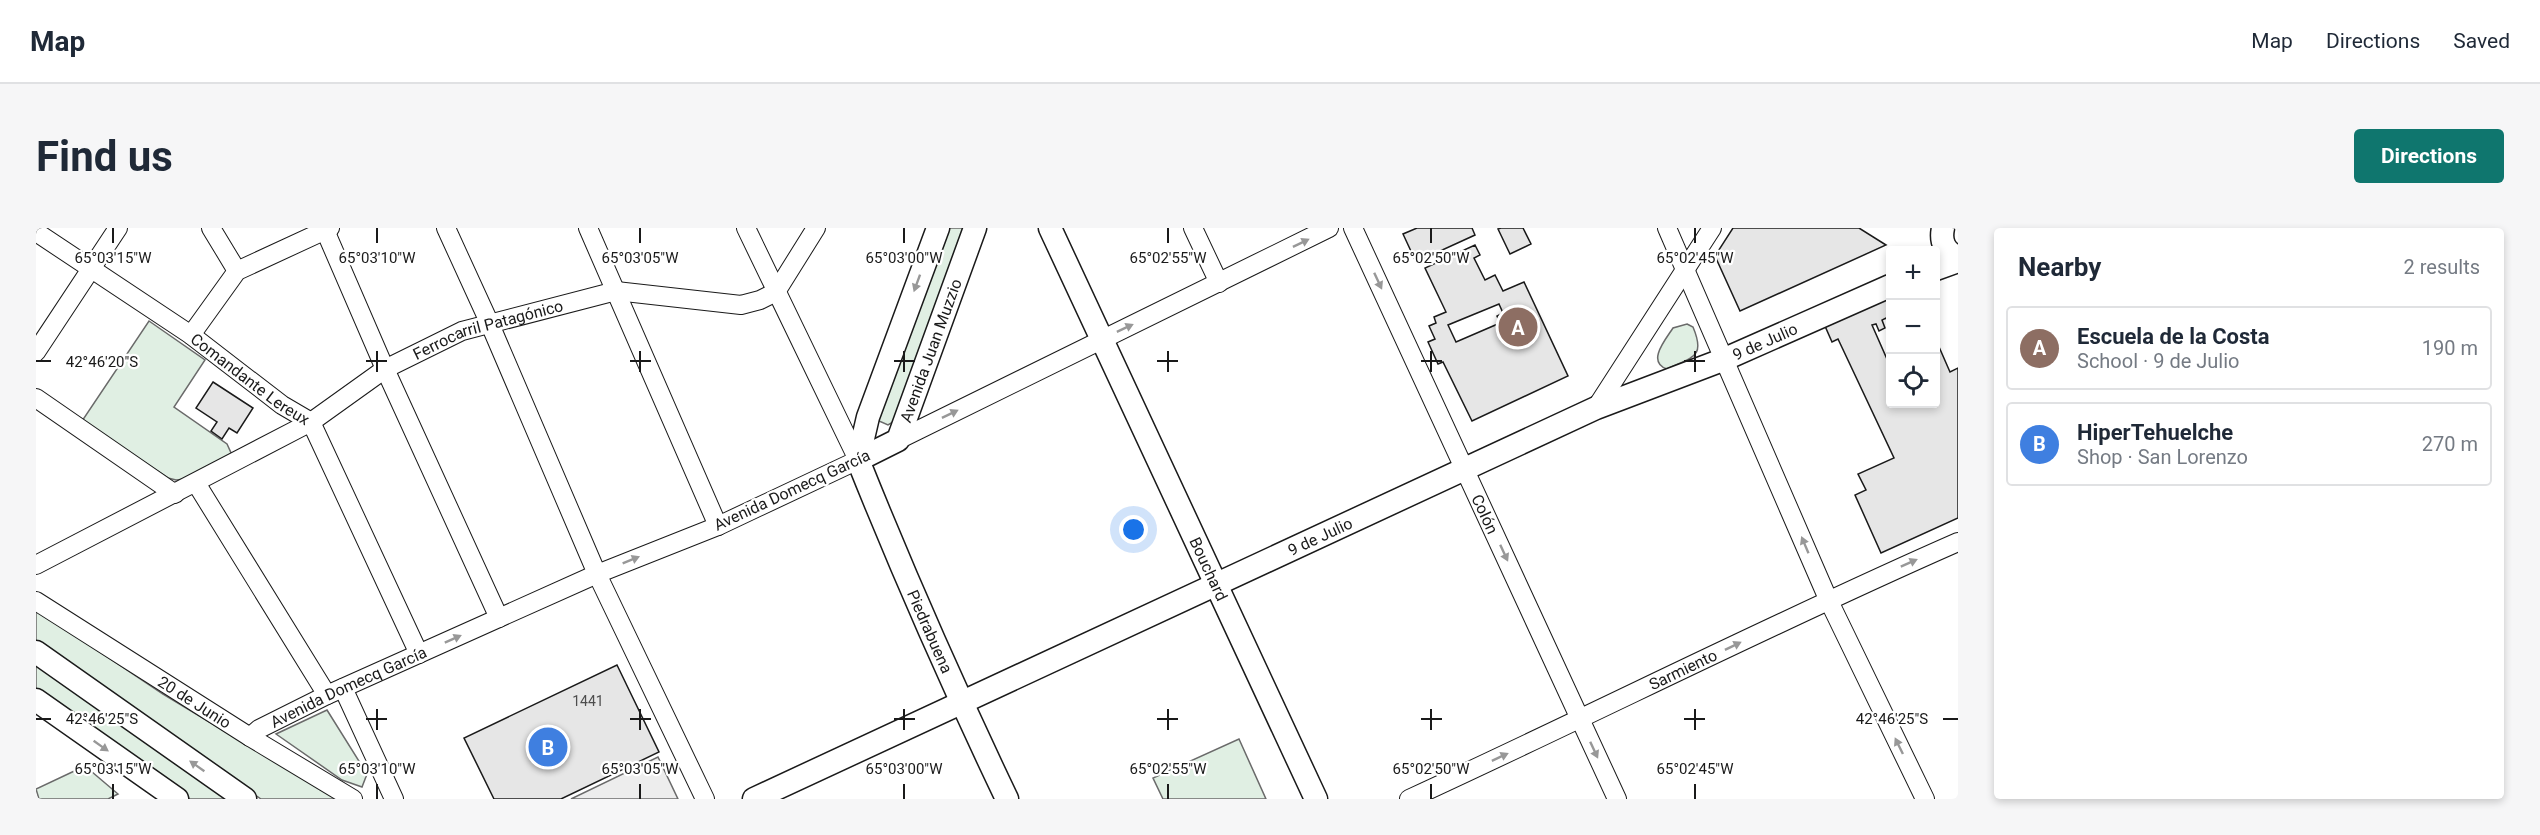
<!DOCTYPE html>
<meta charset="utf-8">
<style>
body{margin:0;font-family:Roboto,sans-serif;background:#f6f6f7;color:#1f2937}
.controls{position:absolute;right:18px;top:18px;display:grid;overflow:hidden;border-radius:6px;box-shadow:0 3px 9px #0003}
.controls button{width:54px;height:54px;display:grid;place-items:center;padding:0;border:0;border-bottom:2px solid #e0e1e3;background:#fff;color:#1f2937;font:30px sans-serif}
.you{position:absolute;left:1098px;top:302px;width:21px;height:21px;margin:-15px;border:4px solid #fff;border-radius:50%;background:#1a73e8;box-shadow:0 0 0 9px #1a73e833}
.badge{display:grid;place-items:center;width:39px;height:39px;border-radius:50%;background:#0f766e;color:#fff;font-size:20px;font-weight:700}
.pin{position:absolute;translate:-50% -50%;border:3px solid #fff;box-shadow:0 2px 6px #0006}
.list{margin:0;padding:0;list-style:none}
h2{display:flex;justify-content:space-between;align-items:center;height:78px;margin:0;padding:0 24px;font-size:26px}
h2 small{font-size:20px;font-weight:400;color:#747a83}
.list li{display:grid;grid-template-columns:39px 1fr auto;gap:18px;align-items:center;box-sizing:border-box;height:84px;margin:0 12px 12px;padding:0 12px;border:2px solid #e0e1e3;border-radius:6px}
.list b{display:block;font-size:22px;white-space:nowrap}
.list p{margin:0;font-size:20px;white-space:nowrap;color:#747a83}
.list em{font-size:20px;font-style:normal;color:#747a83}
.icon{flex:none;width:33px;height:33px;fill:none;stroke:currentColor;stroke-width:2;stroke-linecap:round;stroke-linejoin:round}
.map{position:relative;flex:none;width:1922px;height:571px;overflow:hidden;border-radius:6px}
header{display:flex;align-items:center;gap:36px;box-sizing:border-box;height:84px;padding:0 30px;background:#fff;border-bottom:2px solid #e0e1e3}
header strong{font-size:28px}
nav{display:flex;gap:33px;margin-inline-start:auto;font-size:21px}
.intro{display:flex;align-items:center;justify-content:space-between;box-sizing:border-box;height:144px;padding:0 36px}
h1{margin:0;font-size:42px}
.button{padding:15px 27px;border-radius:6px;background:#0f766e;color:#fff;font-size:21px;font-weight:700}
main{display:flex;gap:36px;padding:0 36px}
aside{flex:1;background:#fff;border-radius:6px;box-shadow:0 3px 9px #0003}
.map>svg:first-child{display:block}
</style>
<header>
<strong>Map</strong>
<nav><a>Map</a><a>Directions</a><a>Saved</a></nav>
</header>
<div class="intro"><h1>Find us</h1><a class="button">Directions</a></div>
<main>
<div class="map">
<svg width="1922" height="571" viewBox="0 0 1922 571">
<rect width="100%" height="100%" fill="#fff"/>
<path fill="#e0efe3" stroke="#6a6a6a" stroke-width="1.5" d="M911 0H929L857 194 852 197 843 193 842 185Z
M113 93 169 132 138 179 191 216 196 227 149 251 140 252 132 250 46 193Z
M1651 96 1657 99C1670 130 1656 129 1631 141 1610 134 1630 111 1637 100Z
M0 381 127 466 301 571H225L0 412Z
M0 433 199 571H154L0 464Z
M291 482 331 546 326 559 306 552 240 506Z
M1203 511 1230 571H1127L1117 550Z
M49 538 82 566 72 571H3L0 561Z"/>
<path fill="#ededed" stroke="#6a6a6a" stroke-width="1.5" d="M622 529 642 571H535Z"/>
<path fill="#e6e6e6" stroke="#1a1a1a" stroke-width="1.5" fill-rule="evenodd" d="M1381 0H1436L1439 7 1380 34 1367 6Z
M1465 0H1487L1495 16 1474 26 1462 1Z
M1697 0H1823L1850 17 1704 83 1679 28Z
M1439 17 1444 27 1438 30 1449 52 1459 47 1467 63 1488 54 1532 148 1436 193 1407 134 1402 136 1392 114 1399 111 1393 98 1400 95 1398 89 1410 84 1389 40ZM1463 76 1467 85 1461 88 1464 95 1420 114 1412 97Z
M1854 68V99L1850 90 1846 92 1849 100 1843 103 1840 96 1836 97 1854 138V176H1900V112L1914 144 1922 140V290L1845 325 1819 267 1830 262 1822 246 1858 230 1802 111 1796 114 1789 98Z
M177 154 217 180 201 205 193 200 186 211 175 203 181 194 160 180Z
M581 437 623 524 525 571H458L428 510Z"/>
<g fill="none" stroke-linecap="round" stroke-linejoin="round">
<defs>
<g id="minor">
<path d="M175 0 201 43"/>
<path d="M288 0 349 141 463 390"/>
<path d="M410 0 453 94 561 346 669 571"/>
<path d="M552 0 682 298"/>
<path d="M1157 0 1183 55"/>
<path id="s1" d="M1317 0 1581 571"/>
<path d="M1631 0 1792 371 1889 571"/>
<path id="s2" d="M0 4 155 107 246 177 275 194 383 426"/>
<path d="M155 107 201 43 294 0"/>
<path d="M0 124 82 0"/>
<path d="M0 170 139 266"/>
<path d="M1560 180 1676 0"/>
<path d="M862 212 1293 0"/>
<path d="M160 255 291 467"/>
<path id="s3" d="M0 337 275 194 349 141 426 103 580 63 705 77 724 72 740 64 780 0"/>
<path id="s4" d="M0 373 214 509 317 571"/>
<path d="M307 460 358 571"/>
<path id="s5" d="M214 509 223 501 291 467 561 346 682 298 822 232 710 0"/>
<path id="s6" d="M1373 571C1556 487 1737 395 1922 314"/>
</g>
<g id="major">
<path id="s7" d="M1014 0 1280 571"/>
<path d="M1907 0C1904 14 1909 24 1922 29"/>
<path d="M1900 41 1922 33"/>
<path id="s8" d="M822 232C868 347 918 460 971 571"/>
<path id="s9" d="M822 232 862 212 939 0"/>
<path d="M822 232 832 189 902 0"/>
<path d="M0 424 209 571"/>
<path d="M0 472 141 571"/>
<path id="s10" d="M718 571 1560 180 1689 131 1854 58"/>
</g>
</defs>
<use href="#minor" stroke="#1a1a1a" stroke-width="20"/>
<use href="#major" stroke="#1a1a1a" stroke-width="25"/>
<use href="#minor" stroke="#fff" stroke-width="18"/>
<use href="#major" stroke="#fff" stroke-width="22"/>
</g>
<defs><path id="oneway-solid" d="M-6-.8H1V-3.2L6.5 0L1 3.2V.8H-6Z" transform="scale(1.5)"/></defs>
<g fill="#989898">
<use href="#oneway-solid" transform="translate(1265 15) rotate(-26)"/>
<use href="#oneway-solid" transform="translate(1342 53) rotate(65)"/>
<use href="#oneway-solid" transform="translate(881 55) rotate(110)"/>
<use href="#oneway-solid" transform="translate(1089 100) rotate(-25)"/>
<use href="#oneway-solid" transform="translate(914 186) rotate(-26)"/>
<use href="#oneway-solid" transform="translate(1769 317) rotate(-113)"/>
<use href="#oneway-solid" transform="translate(1468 325) rotate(65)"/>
<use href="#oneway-solid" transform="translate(595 332) rotate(-22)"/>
<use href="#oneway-solid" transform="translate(1873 335) rotate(-24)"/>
<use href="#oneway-solid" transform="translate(417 411) rotate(-24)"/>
<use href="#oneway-solid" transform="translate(1697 418) rotate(-26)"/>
<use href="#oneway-solid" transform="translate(65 518) rotate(35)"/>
<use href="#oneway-solid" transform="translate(1863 518) rotate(-116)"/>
<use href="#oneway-solid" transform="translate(1558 522) rotate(65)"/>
<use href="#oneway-solid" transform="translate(1464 529) rotate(-25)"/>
<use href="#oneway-solid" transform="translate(161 538) rotate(-145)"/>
</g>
<path fill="none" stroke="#1a1a1a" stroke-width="2" d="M77 0V15M341 0V15M604 0V15M868 0V15M1132 0V15M1395 0V15M1659 0V15M341 123V144M604 123V144M868 123V144M1132 123V144M1395 123V144M1659 123V144M0 133H15M330 133H351M594 133H615M858 133H879M1121 133H1142M1385 133H1406M1648 133H1669M341 481V502M604 481V502M868 481V502M1132 481V502M1395 481V502M1659 481V502M0 491H15M330 491H351M594 491H615M858 491H879M1121 491H1142M1385 491H1406M1648 491H1669M1907 491H1922M77 556V571M341 556V571M604 556V571M868 556V571M1132 556V571M1395 556V571M1659 556V571"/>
<g text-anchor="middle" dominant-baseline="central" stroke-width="4.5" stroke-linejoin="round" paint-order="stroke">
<g font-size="14" fill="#4d4d4d">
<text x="552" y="473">1441</text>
</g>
<g font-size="16" fill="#1a1a1a" stroke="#fff">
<text stroke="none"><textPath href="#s3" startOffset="512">Ferrocarril Patagónico</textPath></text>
<text stroke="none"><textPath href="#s10" startOffset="1110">9 de Julio</textPath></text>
<text stroke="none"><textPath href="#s9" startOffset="140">Avenida Juan Muzzio</textPath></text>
<text stroke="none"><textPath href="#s2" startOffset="260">Comandante Lereux</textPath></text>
<text transform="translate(756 262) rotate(-25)">Avenida Domecq García</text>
<text stroke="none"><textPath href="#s1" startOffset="315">Colón</textPath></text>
<text stroke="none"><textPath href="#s10" startOffset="624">9 de Julio</textPath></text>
<text stroke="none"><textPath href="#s7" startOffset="376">Bouchard</textPath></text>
<text stroke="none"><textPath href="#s8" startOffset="186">Piedrabuena</textPath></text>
<text stroke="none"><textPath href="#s6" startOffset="303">Sarmiento</textPath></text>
<text stroke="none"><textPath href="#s5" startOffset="111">Avenida Domecq García</textPath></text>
<text stroke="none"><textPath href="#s4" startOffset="188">20 de Junio</textPath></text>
</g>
</g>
<g font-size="15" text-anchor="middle" fill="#1a1a1a" stroke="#fff" stroke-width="4.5" stroke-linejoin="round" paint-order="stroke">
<text x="77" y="35">65°03'15"W</text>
<text x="341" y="35">65°03'10"W</text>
<text x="604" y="35">65°03'05"W</text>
<text x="868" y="35">65°03'00"W</text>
<text x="1132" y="35">65°02'55"W</text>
<text x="1395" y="35">65°02'50"W</text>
<text x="1659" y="35">65°02'45"W</text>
<text x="66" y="139">42°46'20"S</text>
<text x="66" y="496">42°46'25"S</text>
<text x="1856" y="496">42°46'25"S</text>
<text x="77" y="546">65°03'15"W</text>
<text x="341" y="546">65°03'10"W</text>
<text x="604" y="546">65°03'05"W</text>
<text x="868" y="546">65°03'00"W</text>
<text x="1132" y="546">65°02'55"W</text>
<text x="1395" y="546">65°02'50"W</text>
<text x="1659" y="546">65°02'45"W</text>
</g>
</svg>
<div class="controls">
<button>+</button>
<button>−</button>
<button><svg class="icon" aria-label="locate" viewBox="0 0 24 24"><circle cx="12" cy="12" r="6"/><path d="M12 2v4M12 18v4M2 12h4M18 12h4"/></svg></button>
</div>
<div class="you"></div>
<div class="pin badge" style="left:1482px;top:99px;background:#8d6e63">A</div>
<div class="pin badge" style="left:512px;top:519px;background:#3f7fe0">B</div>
</div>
<aside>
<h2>Nearby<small>2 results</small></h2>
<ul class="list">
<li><span class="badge" style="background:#8d6e63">A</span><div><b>Escuela de la Costa</b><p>School · 9 de Julio</p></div><em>190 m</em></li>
<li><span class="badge" style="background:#3f7fe0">B</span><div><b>HiperTehuelche</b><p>Shop · San Lorenzo</p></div><em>270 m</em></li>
</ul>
</aside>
</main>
